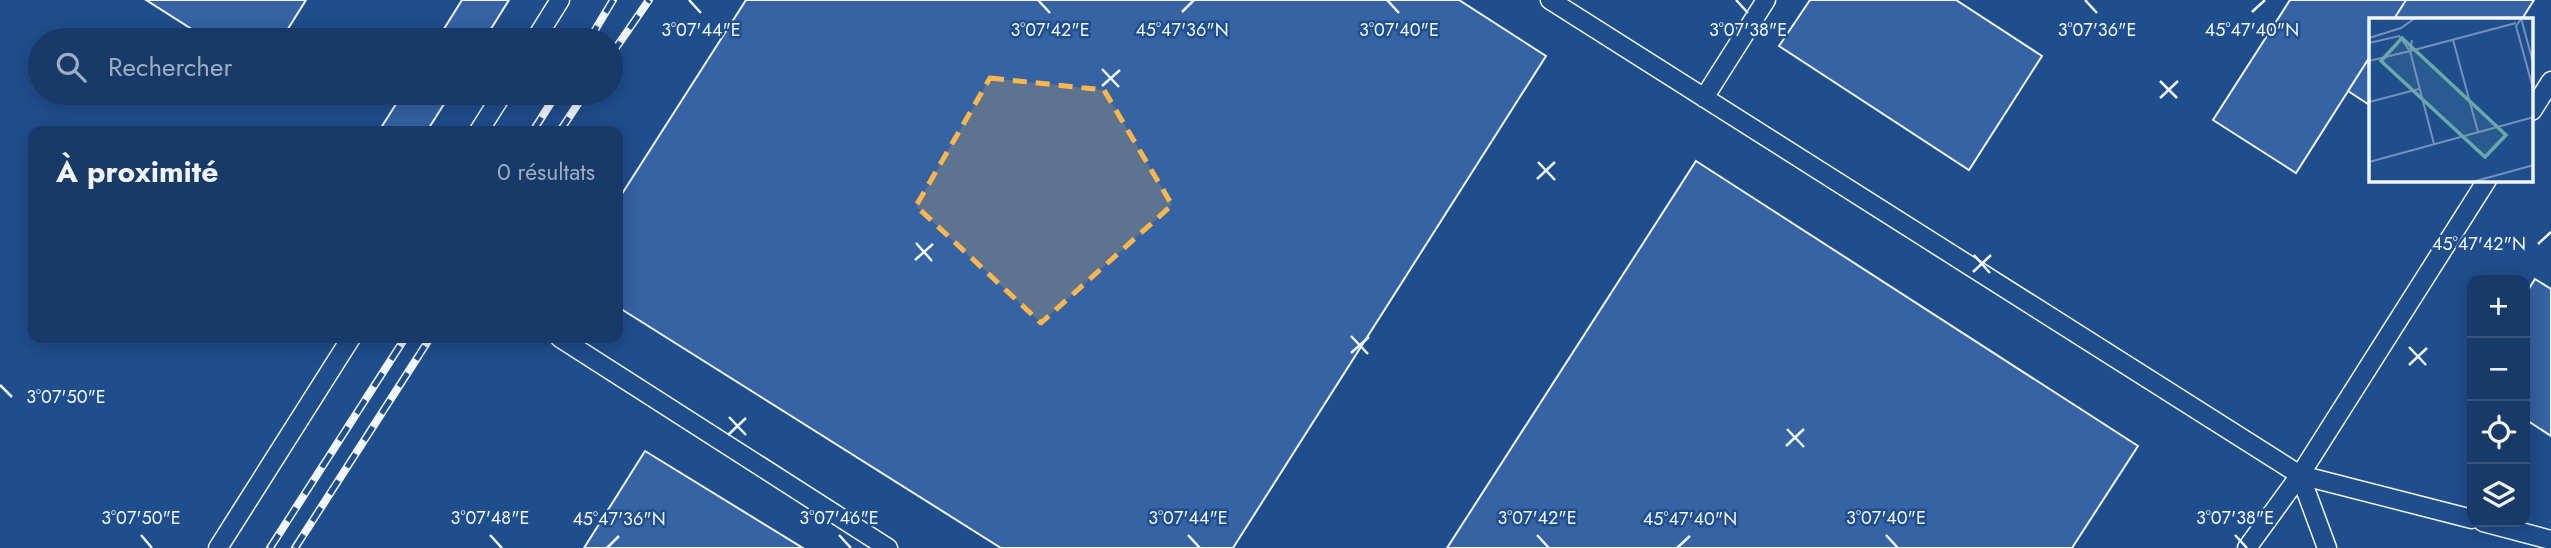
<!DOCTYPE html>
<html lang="fr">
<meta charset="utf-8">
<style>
body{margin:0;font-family:Jost,sans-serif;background:#244571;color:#f1f3f6}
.controls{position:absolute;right:21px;bottom:21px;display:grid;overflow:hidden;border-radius:14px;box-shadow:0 4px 18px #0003}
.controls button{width:63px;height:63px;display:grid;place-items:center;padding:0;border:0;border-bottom:2px solid #36547d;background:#173a69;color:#f1f3f6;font:35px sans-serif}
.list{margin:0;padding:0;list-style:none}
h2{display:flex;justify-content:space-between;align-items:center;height:91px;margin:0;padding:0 28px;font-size:30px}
h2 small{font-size:23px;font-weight:400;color:#9eadc0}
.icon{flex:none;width:38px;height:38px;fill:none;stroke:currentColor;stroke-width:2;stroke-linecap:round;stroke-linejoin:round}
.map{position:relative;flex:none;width:2551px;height:548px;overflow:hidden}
.search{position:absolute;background:#173a69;box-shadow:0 4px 18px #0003;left:28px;top:28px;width:595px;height:77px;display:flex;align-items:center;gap:18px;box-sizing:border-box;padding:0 24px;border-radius:38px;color:#9eadc0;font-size:26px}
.panel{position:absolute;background:#173a69;box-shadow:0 4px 18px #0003;left:28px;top:126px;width:595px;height:217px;border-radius:14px}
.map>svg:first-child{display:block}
</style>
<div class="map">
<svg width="2551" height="548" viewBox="0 0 2551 548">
<rect width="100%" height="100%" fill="#1f4e8c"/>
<path fill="#3563a3" stroke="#f2f6ff" stroke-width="2" d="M146 0H306L281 40H209Z
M462 0H509L484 40H437Z
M746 0H1459L1546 56 1233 548H1001L618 307V200Z
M1810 0H1956L2042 56 1969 170 1779 46Z
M2290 0H2406L2394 19H2371V55L2296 173 2213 120Z
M2406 0H2534L2522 19H2394Z
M2371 55V106L2348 91Z
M403 93H451L427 131H379Z
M1696 161 2138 446 2072 548H1447Z
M2535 279 2551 289V436L2525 419V295Z
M645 451 803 548H584Z"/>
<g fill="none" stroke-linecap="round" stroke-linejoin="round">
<defs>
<path id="service" d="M1550 0 2300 475 2327 548
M535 40 560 0
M1704 98 1766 0
M2532 111 2551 81
M479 131 503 93
M560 338 888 548
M2300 475 2487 180
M2483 522 2551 540
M218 548 351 338
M2247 548 2300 475 2472 519"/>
</defs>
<use href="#service" stroke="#f2f6ff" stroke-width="21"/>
<use href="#service" stroke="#1f4e8c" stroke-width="18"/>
<defs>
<path id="rail" d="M589 40 613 0
M611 55 649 0
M533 131 557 93
M560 131 585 93
M270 548 405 338
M295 548 430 338"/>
</defs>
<use href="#rail" stroke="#f2f6ff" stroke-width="8"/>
<use href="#rail" stroke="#1f4e8c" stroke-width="5" stroke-dasharray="16" stroke-linecap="butt"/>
</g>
<path fill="#ffb74d" fill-opacity="0.2" stroke="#ffb74d" stroke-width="5" stroke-dasharray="14 9" stroke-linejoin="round" d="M990 78 1104 90 1172 205 1041 323 916 206Z"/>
<path fill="none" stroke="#f2f6ff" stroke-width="2.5" d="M689 0 701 13M1038 0 1050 13M1387 0 1399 13M1736 0 1748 13M2085 0 2097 13M1182 12 1194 0M2252 12 2265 0M1102 69 1119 87M2160 81 2177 98M1102 86 1120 70M2160 98 2178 81M1538 162 1555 180M1537 179 1555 162M916 243 932 261M2538 244 2551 232M1974 255 1990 273M915 260 933 244M1973 272 1991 255M1351 336 1368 354M2409 347 2426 365M1351 353 1369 337M2409 365 2427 348M0 385 12 397M729 417 746 435M1787 429 1804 447M728 435 746 418M1786 446 1804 429M141 535 152 548M490 535 502 548M839 535 851 548M1188 535 1200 548M1537 535 1549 548M1886 535 1898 548M2235 535 2247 548M607 548 619 536M1677 548 1690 536"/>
<g transform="translate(2369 18)">
<rect width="164" height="164" fill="#1f4e8c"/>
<path fill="none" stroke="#7391ba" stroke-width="2" d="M152 0 165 48M152 1 147 8 165 74M0 20 32 10 46 0M43 22 41 33 65 126M84 22 109 114M0 25 30 18 41 33 147 5M0 43 41 33M0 84 50 71M0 144 165 99M103 164 165 147"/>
<path fill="#6aa9a8" fill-opacity="0.15" stroke="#6aa9a8" stroke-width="3.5" d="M33 20 137 117 116 139 12 43Z"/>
<rect width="164" height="164" fill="none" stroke="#f2f6ff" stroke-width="3.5"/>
</g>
<g font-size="18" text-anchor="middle" fill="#f2f6ff" stroke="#1f4e8c" stroke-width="5" stroke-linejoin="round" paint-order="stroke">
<text x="1182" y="36">45°47'36"N</text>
<text x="2252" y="36">45°47'40"N</text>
<text x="701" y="36">3°07'44"E</text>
<text x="1050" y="36">3°07'42"E</text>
<text x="1399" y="36">3°07'40"E</text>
<text x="1748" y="36">3°07'38"E</text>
<text x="2097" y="36">3°07'36"E</text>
<text x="2479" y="250">45°47'42"N</text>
<text x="66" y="403">3°07'50"E</text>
<text x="141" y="524">3°07'50"E</text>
<text x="490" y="524">3°07'48"E</text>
<text x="839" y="524">3°07'46"E</text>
<text x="1188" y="524">3°07'44"E</text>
<text x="1537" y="524">3°07'42"E</text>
<text x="1886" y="524">3°07'40"E</text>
<text x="2235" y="524">3°07'38"E</text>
<text x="619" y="525">45°47'36"N</text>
<text x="1690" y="525">45°47'40"N</text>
</g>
</svg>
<div class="controls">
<button>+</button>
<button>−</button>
<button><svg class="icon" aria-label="locate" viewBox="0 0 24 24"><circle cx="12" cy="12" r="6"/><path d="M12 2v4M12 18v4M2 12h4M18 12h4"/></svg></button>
<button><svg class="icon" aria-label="layers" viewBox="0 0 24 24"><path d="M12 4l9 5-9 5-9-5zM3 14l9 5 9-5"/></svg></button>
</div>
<div class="search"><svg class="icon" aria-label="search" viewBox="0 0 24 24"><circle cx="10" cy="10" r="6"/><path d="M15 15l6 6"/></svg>Rechercher</div>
<section class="panel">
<h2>À proximité<small>0 résultats</small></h2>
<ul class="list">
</ul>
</section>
</div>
